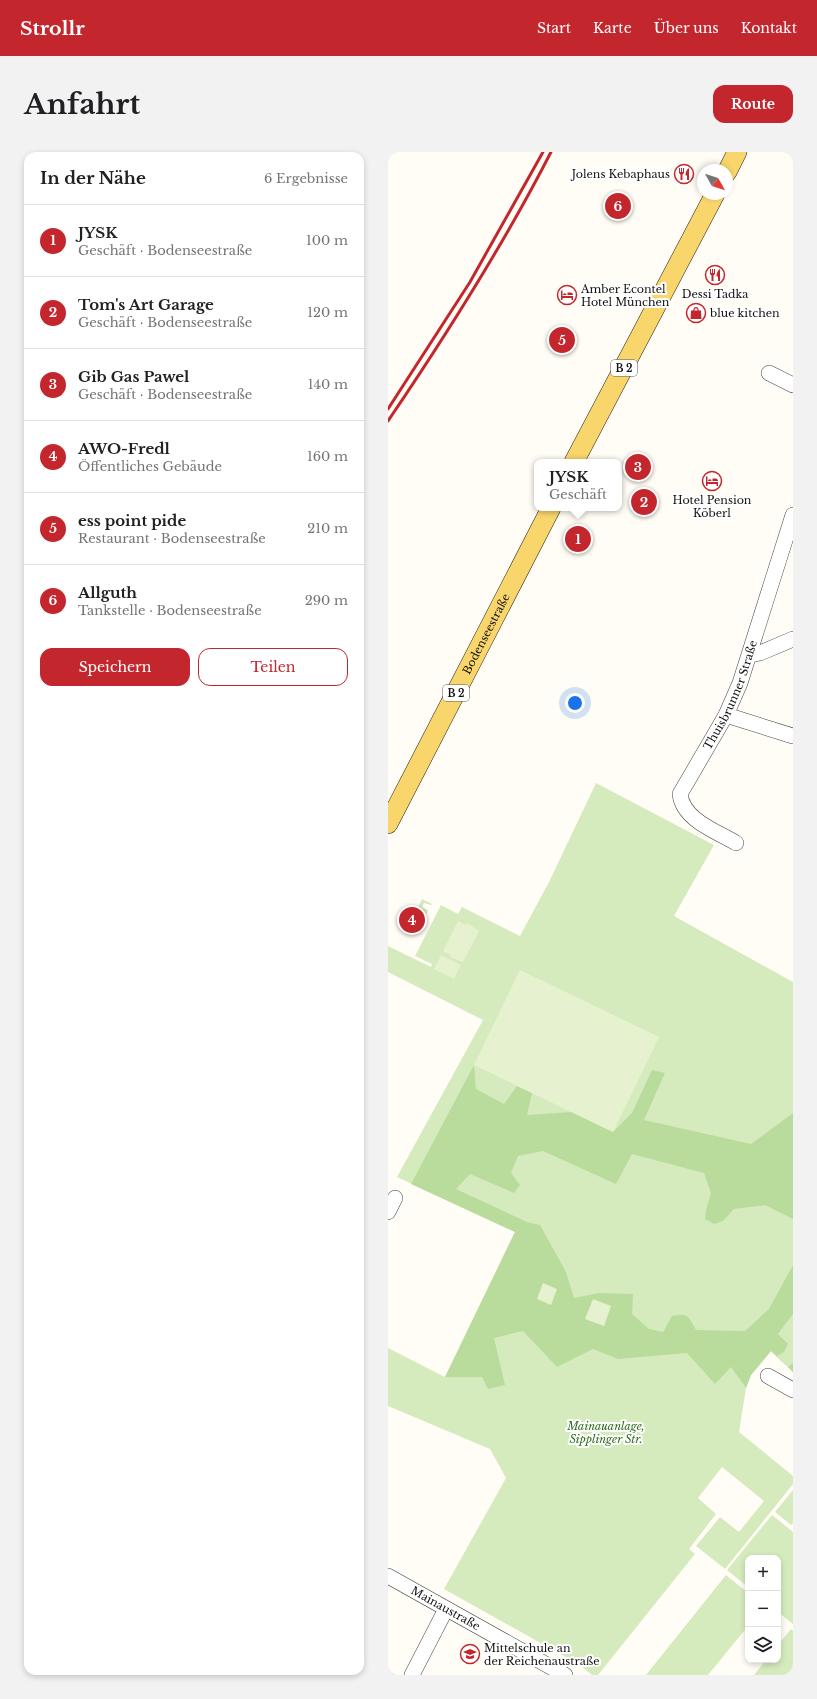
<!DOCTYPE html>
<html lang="de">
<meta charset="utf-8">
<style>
body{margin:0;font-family:"Libre Baskerville",serif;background:#f2f2f2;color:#202124}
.controls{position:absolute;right:12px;bottom:12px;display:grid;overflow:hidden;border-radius:8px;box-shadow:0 2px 6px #0003}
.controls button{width:36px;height:36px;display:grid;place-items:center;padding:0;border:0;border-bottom:1px solid #e0e0e0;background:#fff;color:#202124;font:20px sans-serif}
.compass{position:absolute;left:309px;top:12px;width:36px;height:36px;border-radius:50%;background:#fff;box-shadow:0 2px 6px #0003;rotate:129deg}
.you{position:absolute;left:187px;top:551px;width:14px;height:14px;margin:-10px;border:3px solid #fff;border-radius:50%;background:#1a73e8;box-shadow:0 0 0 6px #1a73e833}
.badge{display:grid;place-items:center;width:26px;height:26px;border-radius:50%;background:#c4262e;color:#fff;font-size:13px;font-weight:700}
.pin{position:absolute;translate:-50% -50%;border:2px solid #fff;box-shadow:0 1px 4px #0006}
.popup{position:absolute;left:146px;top:307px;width:88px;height:52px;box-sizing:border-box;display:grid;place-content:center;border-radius:8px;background:#fff;filter:drop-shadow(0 1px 3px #0005);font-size:13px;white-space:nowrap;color:#757577}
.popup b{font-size:15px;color:#202124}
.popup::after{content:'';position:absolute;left:50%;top:100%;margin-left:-8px;border:8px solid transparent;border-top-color:#fff}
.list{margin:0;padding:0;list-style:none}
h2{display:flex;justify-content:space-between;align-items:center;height:52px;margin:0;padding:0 16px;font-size:17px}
h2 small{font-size:13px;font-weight:400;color:#757577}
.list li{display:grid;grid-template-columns:26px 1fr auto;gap:12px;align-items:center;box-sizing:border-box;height:72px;padding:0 16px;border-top:1px solid #e0e0e0}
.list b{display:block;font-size:15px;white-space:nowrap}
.list p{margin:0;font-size:13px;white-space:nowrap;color:#757577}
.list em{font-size:13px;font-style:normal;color:#757577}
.actions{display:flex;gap:8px;padding:12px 16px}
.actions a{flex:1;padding:9px 0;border:1px solid #c4262e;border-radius:12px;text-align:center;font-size:14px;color:#c4262e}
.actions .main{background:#c4262e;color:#fff}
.icon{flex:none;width:22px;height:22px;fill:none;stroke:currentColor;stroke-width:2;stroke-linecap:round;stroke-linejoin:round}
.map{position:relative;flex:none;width:405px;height:1523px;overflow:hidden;border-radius:12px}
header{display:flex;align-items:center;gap:24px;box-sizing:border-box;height:56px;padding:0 20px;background:#c4262e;color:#fff}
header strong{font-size:19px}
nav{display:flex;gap:22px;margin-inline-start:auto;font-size:14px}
.intro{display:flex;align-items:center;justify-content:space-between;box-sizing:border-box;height:96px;padding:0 24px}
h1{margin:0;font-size:28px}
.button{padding:10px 18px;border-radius:12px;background:#c4262e;color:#fff;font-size:14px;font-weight:700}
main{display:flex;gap:24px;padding:0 24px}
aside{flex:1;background:#fff;border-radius:12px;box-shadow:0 2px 6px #0003}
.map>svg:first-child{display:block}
</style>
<header>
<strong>Strollr</strong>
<nav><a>Start</a><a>Karte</a><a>Über uns</a><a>Kontakt</a></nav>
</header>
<div class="intro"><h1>Anfahrt</h1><a class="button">Route</a></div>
<main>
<aside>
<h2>In der Nähe<small>6 Ergebnisse</small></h2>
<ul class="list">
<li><span class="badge">1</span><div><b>JYSK</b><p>Geschäft · Bodenseestraße</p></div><em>100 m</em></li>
<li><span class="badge">2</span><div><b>Tom's Art Garage</b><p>Geschäft · Bodenseestraße</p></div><em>120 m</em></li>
<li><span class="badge">3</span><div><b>Gib Gas Pawel</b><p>Geschäft · Bodenseestraße</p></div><em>140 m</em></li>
<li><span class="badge">4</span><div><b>AWO-Fredl</b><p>Öffentliches Gebäude</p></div><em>160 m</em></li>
<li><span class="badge">5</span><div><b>ess point pide</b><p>Restaurant · Bodenseestraße</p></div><em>210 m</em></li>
<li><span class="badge">6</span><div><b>Allguth</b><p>Tankstelle · Bodenseestraße</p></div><em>290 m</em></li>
</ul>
<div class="actions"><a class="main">Speichern</a><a>Teilen</a></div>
</aside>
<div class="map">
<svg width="405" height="1523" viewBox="0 0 405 1523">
<rect width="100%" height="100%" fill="#fffdf5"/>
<path fill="#d5ebbd" d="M208 631 326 693 286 764 405 830V1220L383 1199 363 1223 358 1236 351 1280 405 1324V1332L337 1417 308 1394 332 1365 351 1380 376 1349 334 1315 310 1346 328 1362 301 1397 307 1402 210 1523H204L192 1513 56 1437 118 1326 102 1297 0 1254V1196L57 1225 127 1080 9 1025 95 868 0 820V794L43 815 44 812 27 804 53 753 70 762 74 755 132 784 161 730Z
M34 747 44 752 43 753 36 751 34 755 40 758 37 765 28 760Z
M20 760 33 767 30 774 17 767Z
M405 1338V1371L403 1373 387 1360Z
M384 1363 405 1380V1472L390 1460V1406H360V1435L339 1418Z
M338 1423 360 1441V1474L320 1523H258Z
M403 1477 405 1479V1523H366L378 1508H390V1493Z"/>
<path fill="#b9dc9c" d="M86 913 88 937 116 952 129 934 144 941 139 963 183 960 225 980 244 961 264 918 277 921 256 968 363 992 405 961V1067L377 1053 346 1057 335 1069 326 1072 317 1067 318 1058 323 1041 316 1021 244 1002 228 1032 155 999 130 1004 123 1021 132 1033 126 1041 82 1022 68 1037 139 1070 152 1073 178 1120 186 1146 211 1141 245 1142 244 1162 261 1177 275 1180 284 1164C300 1160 301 1165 308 1178L357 1179 381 1157 405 1113V1162L390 1182 400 1192 396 1200 389 1204 400 1215 405 1211V1220L383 1199 363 1223 358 1236 343 1215 327 1232 299 1201 230 1207 205 1197 169 1215 135 1179 106 1186 117 1233 100 1237 94 1225H57L127 1080 23 1032Z"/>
<path fill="#e6f2cf" d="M70 769 78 773 79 771 91 779 75 810 62 805 63 803 55 799Z
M53 803 73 813 66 827 46 817Z
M132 818 271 885 225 980 86 913Z
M155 1131 169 1137 163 1153 149 1147Z
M205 1147 223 1154 216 1174 197 1167Z"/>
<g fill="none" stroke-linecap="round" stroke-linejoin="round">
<defs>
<g id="minor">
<path d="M381 221 405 233"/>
<path d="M362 503 372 501 405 487"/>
<path d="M338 563 405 584"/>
<path id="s1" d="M348 691C328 679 295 668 292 642L338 563 352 531 405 363"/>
<path d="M0 1060 7 1046"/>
<path d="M380 1224 405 1238"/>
<path id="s2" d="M0 1424 177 1523"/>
<path d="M24 1523 58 1457"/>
</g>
<g id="major">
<path d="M339 20 349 0"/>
<path d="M186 310 327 42"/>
<path id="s3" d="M0 672 163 356"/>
</g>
</defs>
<use href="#minor" stroke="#444" stroke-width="16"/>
<use href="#major" stroke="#222" stroke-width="20"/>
<use href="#minor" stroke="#fff" stroke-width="15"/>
<use href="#major" stroke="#f9d66b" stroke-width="19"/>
<path stroke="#c4262e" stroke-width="3" d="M0 257 82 130 155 0
M0 269C59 182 115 94 163 0"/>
</g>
<defs>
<symbol id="restaurant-ring" viewBox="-11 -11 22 22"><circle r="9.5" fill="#fff" stroke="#c4262e" stroke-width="1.5"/><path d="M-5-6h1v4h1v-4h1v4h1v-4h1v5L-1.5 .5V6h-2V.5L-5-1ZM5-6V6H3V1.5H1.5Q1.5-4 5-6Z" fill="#c4262e"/></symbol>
<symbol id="hotel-ring" viewBox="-11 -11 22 22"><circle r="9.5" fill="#fff" stroke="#c4262e" stroke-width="1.5"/><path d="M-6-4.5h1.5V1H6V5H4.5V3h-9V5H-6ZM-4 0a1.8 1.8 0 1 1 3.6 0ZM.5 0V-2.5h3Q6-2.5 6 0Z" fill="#c4262e"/></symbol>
<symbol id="shop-ring" viewBox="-11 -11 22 22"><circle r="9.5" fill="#fff" stroke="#c4262e" stroke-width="1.5"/><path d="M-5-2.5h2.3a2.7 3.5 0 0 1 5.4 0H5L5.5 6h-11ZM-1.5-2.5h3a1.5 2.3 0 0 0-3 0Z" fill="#c4262e"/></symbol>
<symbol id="school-ring" viewBox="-11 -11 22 22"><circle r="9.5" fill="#fff" stroke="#c4262e" stroke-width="1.5"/><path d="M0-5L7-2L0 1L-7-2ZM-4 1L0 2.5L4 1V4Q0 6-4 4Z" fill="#c4262e"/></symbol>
</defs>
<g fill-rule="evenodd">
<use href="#restaurant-ring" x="285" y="11" width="22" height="22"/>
<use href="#restaurant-ring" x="316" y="112" width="22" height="22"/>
<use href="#hotel-ring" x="168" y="132" width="22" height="22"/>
<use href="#shop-ring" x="297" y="150" width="22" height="22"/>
<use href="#hotel-ring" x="313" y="318" width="22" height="22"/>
<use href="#school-ring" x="71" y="1491" width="22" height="22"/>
</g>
<g text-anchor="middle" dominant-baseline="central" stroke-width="4" stroke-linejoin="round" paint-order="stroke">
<g fill="#fff" stroke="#585858" stroke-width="1">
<rect x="223" y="208" width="26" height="16" rx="3"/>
<rect x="55" y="533" width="26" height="16" rx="3"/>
</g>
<g font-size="10" font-weight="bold" fill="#111">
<text x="236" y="216">B 2</text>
<text x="68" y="541">B 2</text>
</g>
<g font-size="11" fill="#111" stroke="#fff" text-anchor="start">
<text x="282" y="22" text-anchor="end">Jolens Kebaphaus</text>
<text x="193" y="137">Amber Econtel<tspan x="193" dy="13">Hotel München</tspan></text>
<text x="327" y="142" text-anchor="middle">Dessi Tadka</text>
<text x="322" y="161">blue kitchen</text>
<text x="324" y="348" text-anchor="middle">Hotel Pension<tspan x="324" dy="13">Köberl</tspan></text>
<text x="96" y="1496">Mittelschule an<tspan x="96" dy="13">der Reichenaustraße</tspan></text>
</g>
<g font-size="11" fill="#111" stroke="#fff">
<text stroke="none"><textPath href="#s3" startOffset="214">Bodenseestraße</textPath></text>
<text stroke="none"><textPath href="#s1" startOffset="189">Thuisbrunner Straße</textPath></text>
<text stroke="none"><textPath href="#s2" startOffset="66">Mainaustraße</textPath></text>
</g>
<g font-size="11" font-style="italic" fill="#2f6b1f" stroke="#fff">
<text x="218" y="1274">Mainauanlage,<tspan x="218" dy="13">Sipplinger Str.</tspan></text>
</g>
</g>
</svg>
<div class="controls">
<button>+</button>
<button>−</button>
<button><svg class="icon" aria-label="layers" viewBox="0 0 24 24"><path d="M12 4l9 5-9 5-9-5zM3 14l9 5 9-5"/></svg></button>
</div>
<svg class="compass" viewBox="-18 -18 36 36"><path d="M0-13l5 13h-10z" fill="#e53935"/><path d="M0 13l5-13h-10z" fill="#757577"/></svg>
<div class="you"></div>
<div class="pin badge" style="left:190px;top:387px">1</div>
<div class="popup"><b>JYSK</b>Geschäft</div>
<div class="pin badge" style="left:256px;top:350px">2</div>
<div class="pin badge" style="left:250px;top:315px">3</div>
<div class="pin badge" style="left:24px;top:768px">4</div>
<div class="pin badge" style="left:174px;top:188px">5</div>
<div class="pin badge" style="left:230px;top:54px">6</div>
</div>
</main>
